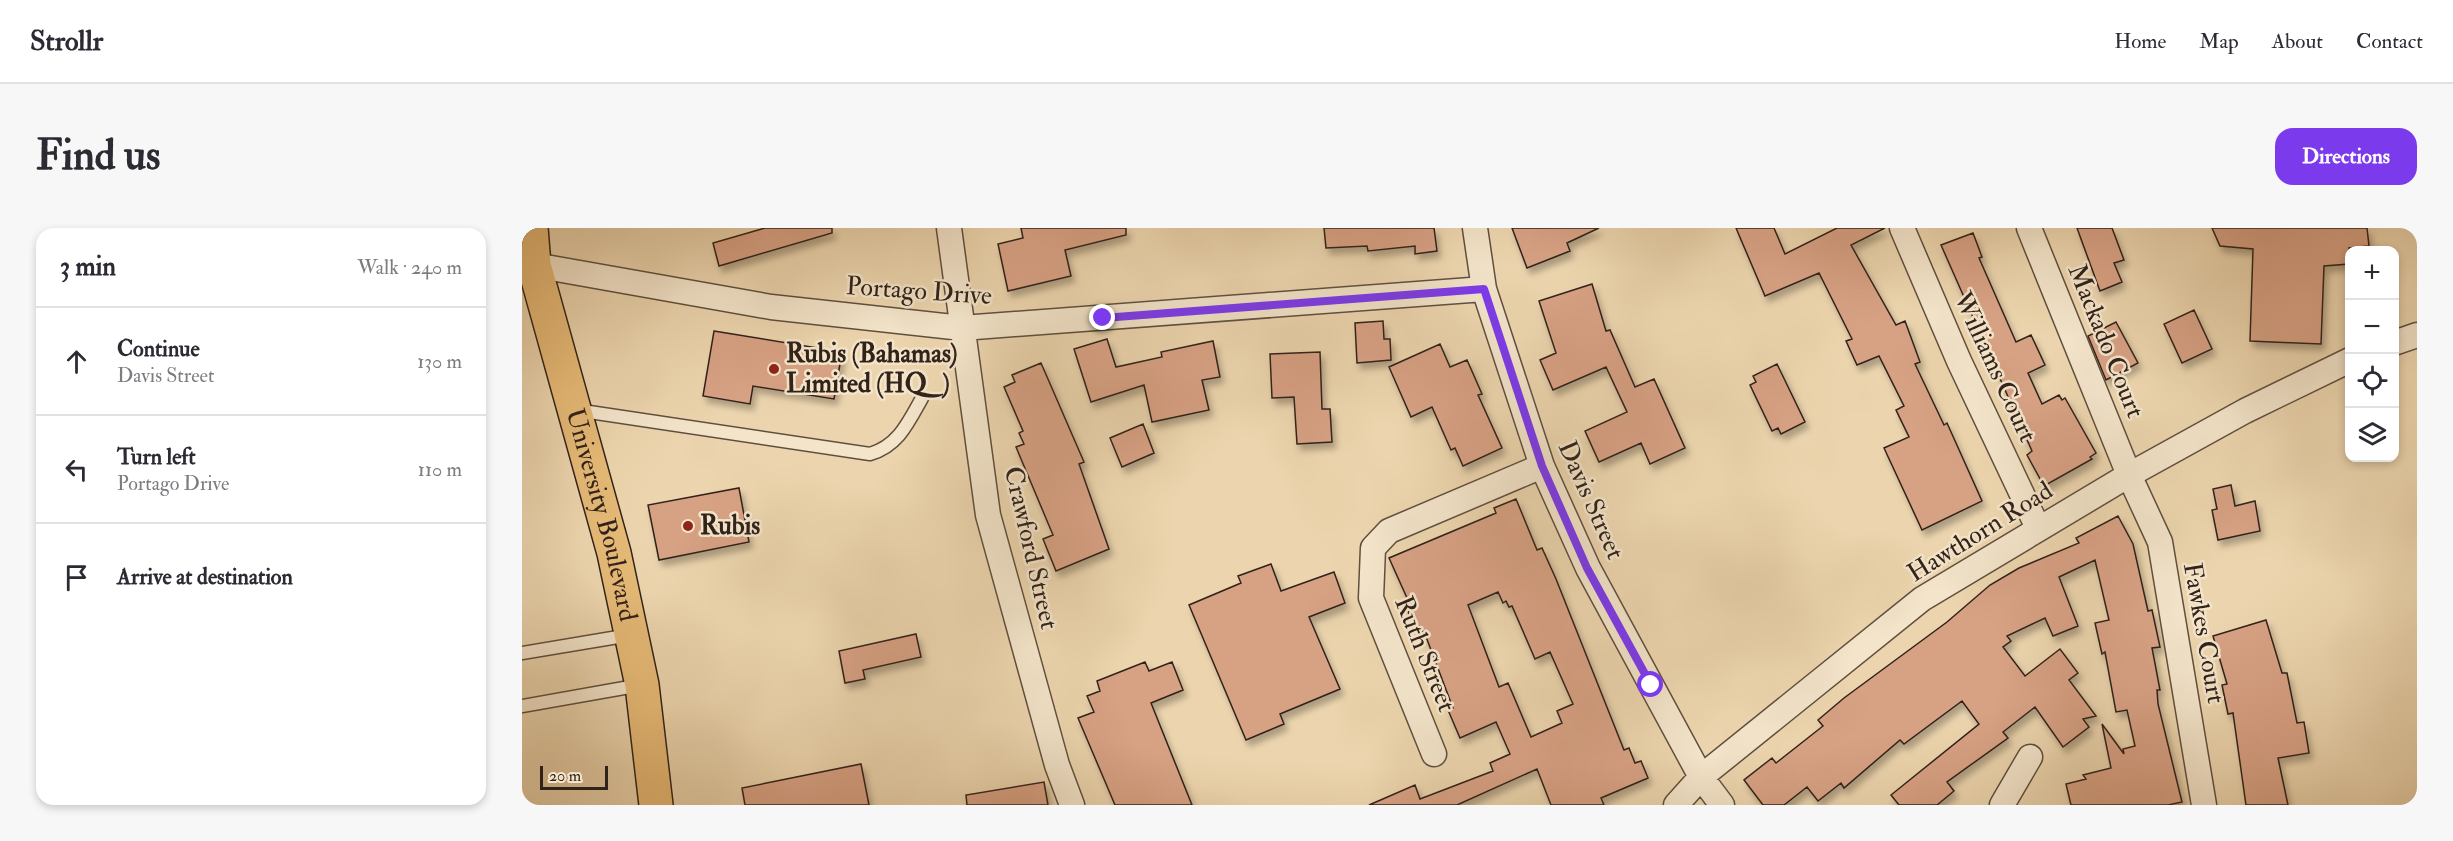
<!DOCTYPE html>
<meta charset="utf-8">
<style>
body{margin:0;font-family:"IM FELL Double Pica",serif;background:#f7f7f7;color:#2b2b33}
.controls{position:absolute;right:18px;top:18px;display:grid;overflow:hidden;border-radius:12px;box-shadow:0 3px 9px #0003}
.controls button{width:54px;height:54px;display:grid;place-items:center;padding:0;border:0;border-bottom:2px solid #e1e1e2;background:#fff;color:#2b2b33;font:30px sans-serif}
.scale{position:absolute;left:18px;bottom:15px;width:68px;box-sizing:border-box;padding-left:6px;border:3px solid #31221a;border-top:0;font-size:16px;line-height:21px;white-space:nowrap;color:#31221a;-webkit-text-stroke:4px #f3e4ca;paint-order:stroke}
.stop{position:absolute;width:18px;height:18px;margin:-14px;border:4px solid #7c3aed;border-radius:50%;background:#fff}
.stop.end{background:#7c3aed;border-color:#fff;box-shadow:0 2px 6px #0008}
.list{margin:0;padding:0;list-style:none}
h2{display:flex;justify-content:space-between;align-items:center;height:78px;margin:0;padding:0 24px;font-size:26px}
h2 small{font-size:20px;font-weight:400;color:#7c7c81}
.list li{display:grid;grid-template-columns:39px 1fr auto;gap:18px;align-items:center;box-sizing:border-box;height:108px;padding:0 24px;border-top:2px solid #e1e1e2}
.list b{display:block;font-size:22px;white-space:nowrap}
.list p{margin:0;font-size:20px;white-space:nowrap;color:#7c7c81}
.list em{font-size:20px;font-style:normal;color:#7c7c81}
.icon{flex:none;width:33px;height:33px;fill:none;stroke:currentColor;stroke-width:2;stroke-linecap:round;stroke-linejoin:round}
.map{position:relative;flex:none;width:1895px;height:577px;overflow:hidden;border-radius:18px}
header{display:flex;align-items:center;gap:36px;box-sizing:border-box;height:84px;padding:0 30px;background:#fff;border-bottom:2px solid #e1e1e2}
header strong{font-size:28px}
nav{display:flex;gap:33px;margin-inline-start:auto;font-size:21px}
.intro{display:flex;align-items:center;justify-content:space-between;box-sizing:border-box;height:144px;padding:0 36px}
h1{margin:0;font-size:42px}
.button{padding:15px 27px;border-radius:18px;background:#7c3aed;color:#fff;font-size:21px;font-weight:700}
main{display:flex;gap:36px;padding:0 36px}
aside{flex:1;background:#fff;border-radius:18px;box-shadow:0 3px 9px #0003}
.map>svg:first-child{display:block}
</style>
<header>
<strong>Strollr</strong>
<nav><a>Home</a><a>Map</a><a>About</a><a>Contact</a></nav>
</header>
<div class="intro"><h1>Find us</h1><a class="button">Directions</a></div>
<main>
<aside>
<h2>3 min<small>Walk · 240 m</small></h2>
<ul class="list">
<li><svg class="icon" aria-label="ahead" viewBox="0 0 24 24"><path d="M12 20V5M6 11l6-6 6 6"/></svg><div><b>Continue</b><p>Davis Street</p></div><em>130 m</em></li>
<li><svg class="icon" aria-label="left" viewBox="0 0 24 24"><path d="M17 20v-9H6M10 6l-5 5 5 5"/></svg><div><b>Turn left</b><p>Portago Drive</p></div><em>110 m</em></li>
<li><svg class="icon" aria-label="arrive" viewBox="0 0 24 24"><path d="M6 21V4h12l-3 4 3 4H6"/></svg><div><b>Arrive at destination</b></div></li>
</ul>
</aside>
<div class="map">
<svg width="1895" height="577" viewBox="0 0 1895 577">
<defs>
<filter id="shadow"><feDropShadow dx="3.5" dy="6" stdDeviation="3" flood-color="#0004"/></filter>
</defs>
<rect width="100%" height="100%" fill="#ecd5ae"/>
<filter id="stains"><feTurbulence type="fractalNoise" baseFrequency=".00333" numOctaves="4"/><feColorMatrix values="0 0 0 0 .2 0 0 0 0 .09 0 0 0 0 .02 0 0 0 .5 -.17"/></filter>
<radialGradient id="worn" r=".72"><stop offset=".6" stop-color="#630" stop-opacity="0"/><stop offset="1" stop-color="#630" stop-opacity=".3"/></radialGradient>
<path fill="#d7a184" stroke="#31221a" stroke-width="1.5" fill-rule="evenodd" filter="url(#shadow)" d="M243 0H310V5L197 38 191 15Z
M499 0H604V7L543 22 549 48 486 63 476 16 501 10Z
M802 0H912L915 23 893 26V18L846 23 845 18 804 20Z
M990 0H1077L1045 15 1048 23 1005 40Z
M1214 0H1252L1263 26 1315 0H1363L1329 17 1374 97 1383 93 1398 134 1393 136 1422 197 1425 195 1460 273 1400 302 1362 220 1387 209 1374 182 1382 178 1357 128 1335 137 1324 113 1330 111 1297 45 1243 68Z
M1555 0H1590L1602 32 1592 35 1600 54 1578 63Z
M1690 0H1845L1847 18 1827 20V36L1802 38 1799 116 1728 113 1731 21 1698 18Z
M1451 5 1460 29 1457 30 1494 114 1509 107 1523 137 1506 145 1520 176 1537 167 1540 172 1543 170 1574 225 1568 229 1570 231 1522 258 1505 227 1510 223 1419 17Z
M1070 56 1084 103 1088 102 1113 159 1132 151 1163 220 1128 236 1119 215 1077 234 1063 203 1105 184 1084 139 1031 162 1018 132 1034 125 1017 73Z
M1672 82 1690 121 1660 135 1642 96Z
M861 93 862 111H868L869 132 835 135 833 95Z
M1594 94 1616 135 1584 152 1566 108Z
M192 103 320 124 312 171 231 158 228 176 181 168Z
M585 111 594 139 640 129 639 124 691 113 698 149 680 152 687 182 630 194 622 157 569 174 552 121Z
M918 116 928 139 945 132 960 166 956 167 980 220 941 238 933 220 929 222 910 179 889 189 867 139Z
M798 124 800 181H808L810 214 775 216 772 169 750 170 748 126Z
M519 135 562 234 557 236 587 321 534 343 521 311 531 307 494 219 502 216 497 205 501 203 482 159 493 154 490 147Z
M1255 136 1283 194 1259 206 1256 200 1250 203 1228 157 1234 154 1231 148Z
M621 196 632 225 600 239 588 210Z
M1709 257 1713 278 1733 273 1738 303 1696 312 1690 282 1695 281 1691 261Z
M217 260 227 314 137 332 126 277Z
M994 271 1015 322 1020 320 1034 351 1102 522 1107 520 1113 535 1119 533 1126 550 1079 570 1082 577H1029L1015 541 935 577H847L893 557 898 571 971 543 968 535 988 526 974 494 938 510 926 482 931 480 903 406 897 398 893 399 881 372 885 370 867 330 974 285 972 280ZM976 364 981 375 984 373 987 379 990 378 1013 431 1028 424 1051 476 1035 483 1040 495 1009 509 986 455 977 459 946 377Z
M1596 288 1611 316 1626 383 1630 382 1638 419 1630 420 1638 462H1635L1636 476 1660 574 1646 577H1549L1544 556 1564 551 1561 547 1589 540 1580 496 1602 526 1601 521 1613 518 1605 482 1594 484 1583 424 1580 426 1573 395 1587 392 1573 332 1537 349 1556 398 1531 408 1523 390 1485 408 1489 413 1481 419 1503 448 1538 421 1556 445 1547 452 1574 488 1561 491 1567 499 1541 519 1513 479 1481 504 1486 510 1425 554 1432 563 1415 577H1377L1369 567 1457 496 1440 473 1382 516 1378 512 1322 560 1319 555 1296 573 1285 559 1262 577H1241L1222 552 1250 530 1254 535 1301 498 1296 492 1322 470 1425 394 1468 357 1497 340 1557 315 1554 310Z
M749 336 759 363 812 344 823 375 787 389 818 461 758 486 762 496 724 512 667 377 719 355 716 348Z
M1744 392 1760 445H1765L1775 495 1782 494 1787 525 1756 530 1766 577H1724L1711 485 1706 486 1700 457 1705 456 1691 408Z
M394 406 399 429 341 442 343 451 323 455 317 423Z
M623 434 627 443 650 434 661 462 629 475 670 577H593L556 490 572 484 565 468 578 463 575 453Z
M339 536 347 577H223L220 560Z
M522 554 526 577H445L444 567Z"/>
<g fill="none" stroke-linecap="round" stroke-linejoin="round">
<defs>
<path id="lane" d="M54 182 348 226C376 218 386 195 400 170
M0 425 108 407
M0 478 119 457"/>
<path id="street" d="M427 0 466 287 535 537 550 577
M953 0 962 61 1020 238 1066 340 1179 549 1200 577
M1380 0 1437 133 1516 300
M1507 0 1607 247 1638 314 1682 577
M12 37 249 79 440 100 962 61
M1872 115 1895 107
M912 526 849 370 851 320 867 303 1020 238
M1154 577 1179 549 1400 371 1607 247 1723 183 1828 132
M1480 577 1508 529"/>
<g id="primary">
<path id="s1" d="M9 0 12 37 92 325 120 457 134 577"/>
</g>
</defs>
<use href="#lane" stroke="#604f3f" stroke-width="15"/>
<use href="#street" stroke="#604f3f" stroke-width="27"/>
<use href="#primary" stroke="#31221a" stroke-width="36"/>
<use href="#lane" stroke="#f3e4ca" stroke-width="12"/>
<use href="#street" stroke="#f3e4ca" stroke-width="24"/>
<use href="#primary" stroke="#e6ba77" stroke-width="33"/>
</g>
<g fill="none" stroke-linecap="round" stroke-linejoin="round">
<path stroke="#7c3aed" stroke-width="8" d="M581 90 962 61 1020 238 1065 340 1129 457"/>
</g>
<g fill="#8f2418" stroke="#f3e4ca" stroke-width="2">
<circle cx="252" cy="141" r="6"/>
<circle cx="166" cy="298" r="6"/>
</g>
<g text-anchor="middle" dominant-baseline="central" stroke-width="5" stroke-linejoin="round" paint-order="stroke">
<g font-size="26" fill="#31221a" stroke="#f3e4ca">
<text transform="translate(397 63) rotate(4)">Portago Drive</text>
<text transform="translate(1584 113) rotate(68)">Mackado Court</text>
<text transform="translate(1473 139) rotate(65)">Williams Court</text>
<text transform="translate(1069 272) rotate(66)">Davis Street</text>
<text stroke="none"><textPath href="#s1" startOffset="296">University Boulevard</textPath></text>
<text transform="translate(1458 304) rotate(-32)">Hawthorn Road</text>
<text transform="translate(509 320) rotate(77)">Crawford Street</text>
<text transform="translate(1682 405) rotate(80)">Fawkes Court</text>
<text transform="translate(903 426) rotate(68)">Ruth Street</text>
</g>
<g font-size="26" font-weight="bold" fill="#31221a" stroke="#f3e4ca" text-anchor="start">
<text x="264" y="126">Rubis (Bahamas)<tspan x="264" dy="30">Limited (HQ)</tspan></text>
<text x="178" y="298">Rubis</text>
</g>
</g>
<rect width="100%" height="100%" filter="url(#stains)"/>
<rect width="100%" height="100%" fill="url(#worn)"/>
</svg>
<div class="controls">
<button>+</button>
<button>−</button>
<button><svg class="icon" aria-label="locate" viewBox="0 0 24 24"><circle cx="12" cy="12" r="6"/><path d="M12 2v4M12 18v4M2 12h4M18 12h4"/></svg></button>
<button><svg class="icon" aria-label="layers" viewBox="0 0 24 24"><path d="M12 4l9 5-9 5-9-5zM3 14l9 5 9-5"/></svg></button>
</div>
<div class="scale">20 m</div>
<div class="stop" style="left:1129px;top:457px"></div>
<div class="stop end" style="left:581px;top:90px"></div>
</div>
</main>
